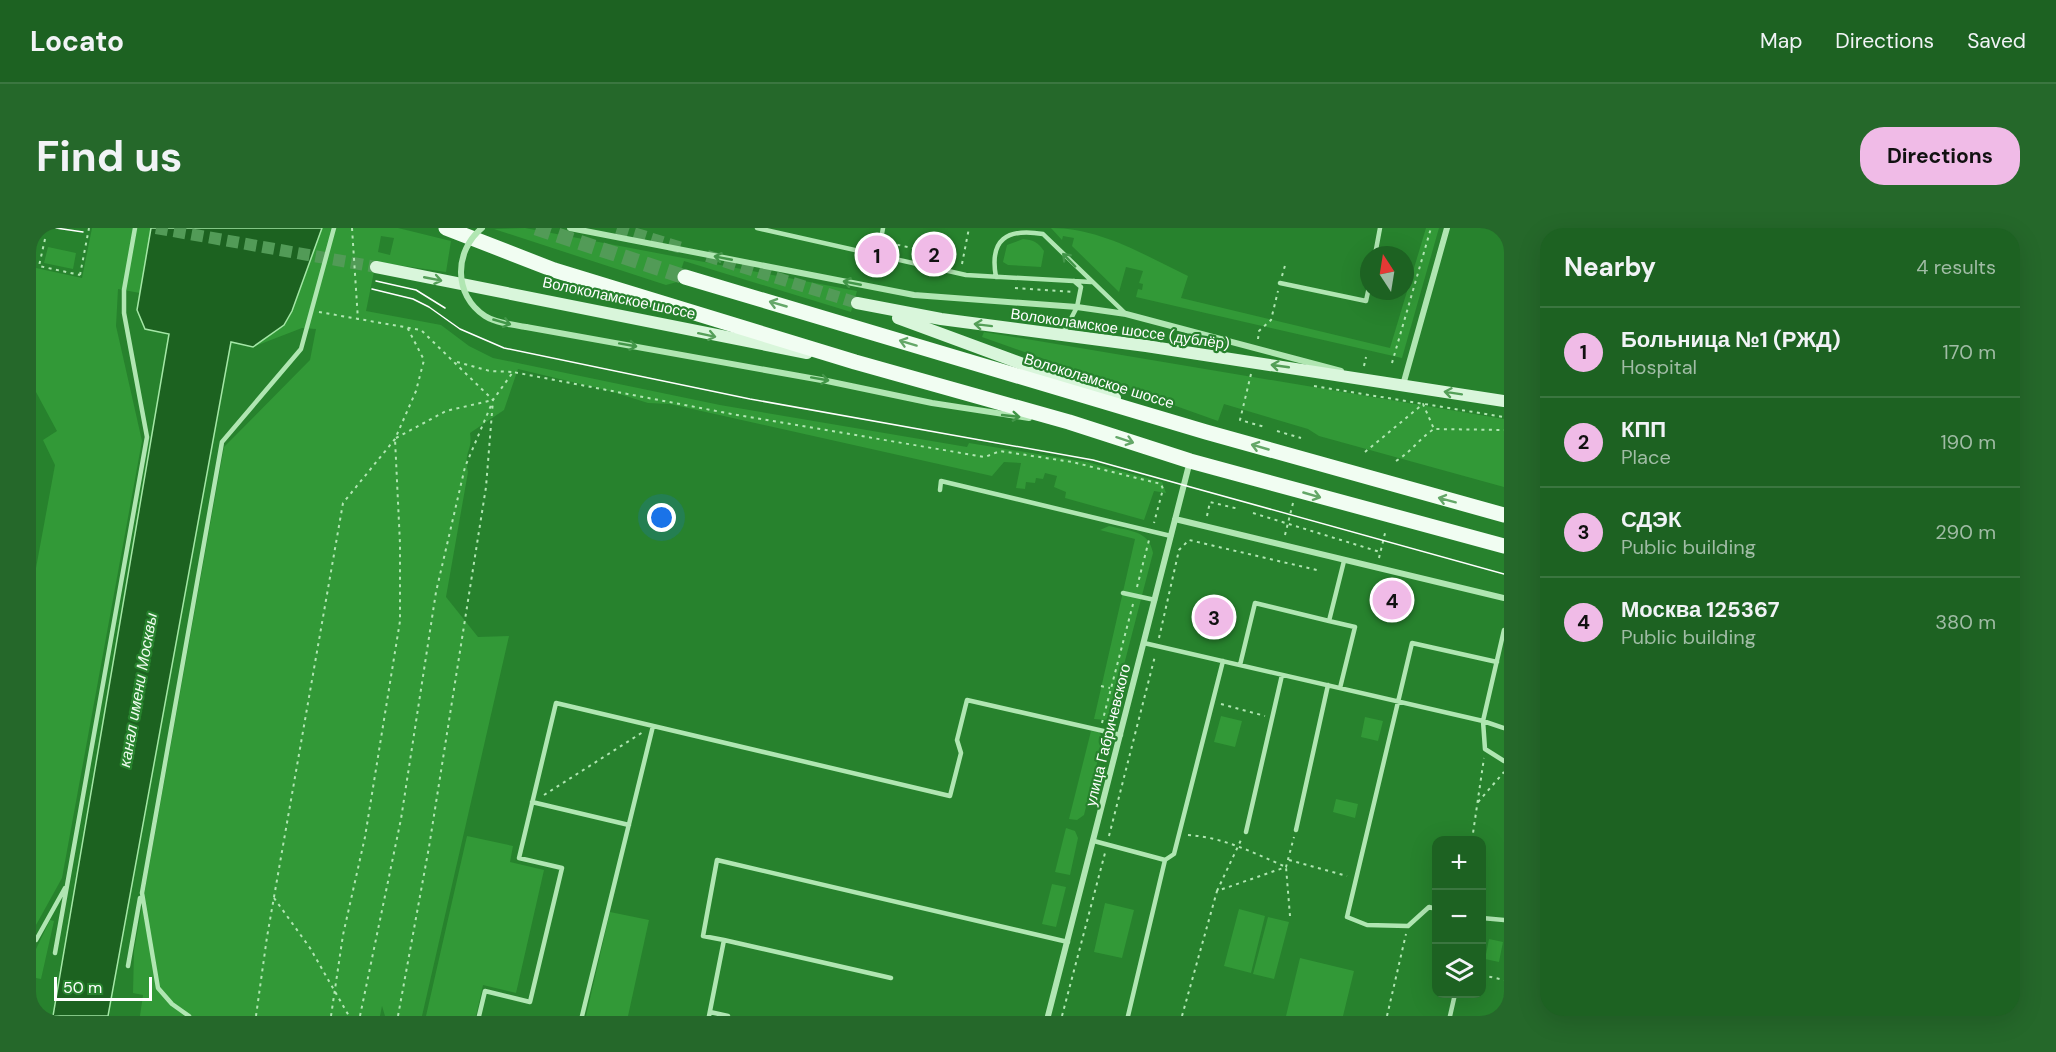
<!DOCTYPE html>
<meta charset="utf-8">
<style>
body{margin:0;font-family:"DM Sans",sans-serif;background:#25682a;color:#f1f3f6}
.controls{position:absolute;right:18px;bottom:18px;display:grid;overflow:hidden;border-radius:12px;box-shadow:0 6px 24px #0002}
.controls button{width:54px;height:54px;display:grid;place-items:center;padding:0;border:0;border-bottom:2px solid #3b7640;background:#1d6222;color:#f1f3f6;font:30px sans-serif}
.compass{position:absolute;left:1324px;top:18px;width:54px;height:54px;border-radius:50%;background:#1d6222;box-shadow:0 6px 24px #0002;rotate:348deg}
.scale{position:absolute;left:18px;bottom:15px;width:98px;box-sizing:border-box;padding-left:6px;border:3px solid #fff;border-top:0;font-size:16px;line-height:21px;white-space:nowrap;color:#fff;-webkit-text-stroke:4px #27822d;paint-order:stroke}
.you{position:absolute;left:626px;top:290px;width:21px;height:21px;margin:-15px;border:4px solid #fff;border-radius:50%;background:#1a73e8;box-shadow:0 0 0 9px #1a73e833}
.badge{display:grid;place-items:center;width:39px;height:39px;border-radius:50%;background:#f0bbe7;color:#111;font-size:20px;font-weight:700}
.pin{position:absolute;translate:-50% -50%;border:3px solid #fff;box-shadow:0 2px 6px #0006}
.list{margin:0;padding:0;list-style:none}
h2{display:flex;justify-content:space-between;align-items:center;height:78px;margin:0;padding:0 24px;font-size:26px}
h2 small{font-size:20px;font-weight:400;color:#a0bca5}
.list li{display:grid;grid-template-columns:39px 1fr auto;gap:18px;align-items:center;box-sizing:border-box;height:90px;padding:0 24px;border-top:2px solid #3b7640}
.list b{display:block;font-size:22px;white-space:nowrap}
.list p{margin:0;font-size:20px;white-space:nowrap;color:#a0bca5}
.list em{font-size:20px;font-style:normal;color:#a0bca5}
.icon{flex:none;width:33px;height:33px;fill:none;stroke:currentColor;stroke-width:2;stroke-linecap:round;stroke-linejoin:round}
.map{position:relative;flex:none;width:1468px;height:788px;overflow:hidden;border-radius:24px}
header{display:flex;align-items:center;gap:36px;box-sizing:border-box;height:84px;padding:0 30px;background:#1d6222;border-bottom:2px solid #3b7640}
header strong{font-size:28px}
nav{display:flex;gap:33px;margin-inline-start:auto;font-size:21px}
.intro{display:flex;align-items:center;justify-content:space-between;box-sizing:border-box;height:144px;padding:0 36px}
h1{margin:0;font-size:42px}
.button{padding:15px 27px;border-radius:24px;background:#f0bbe7;color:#111;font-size:21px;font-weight:700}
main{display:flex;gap:36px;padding:0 36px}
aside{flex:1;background:#1d6222;border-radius:24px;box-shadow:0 6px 24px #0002}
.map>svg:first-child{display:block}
</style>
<header>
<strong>Locato</strong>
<nav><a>Map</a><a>Directions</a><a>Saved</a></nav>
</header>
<div class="intro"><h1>Find us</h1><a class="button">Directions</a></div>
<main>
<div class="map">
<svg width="1468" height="788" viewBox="0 0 1468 788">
<rect width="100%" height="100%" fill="#27822d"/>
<path fill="#329937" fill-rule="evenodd" d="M56 0H115L104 65 82 61 80 98 106 213 26 650 0 697V340L19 237 7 212 21 203 0 164V40L46 50Z
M286 0H362L415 13 410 44 340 34 330 83 405 97 433 118 457 130 684 177 931 219 933 215 1051 234 1126 254 1130 265 1118 263 1108 292 1029 270 1030 264 1018 259 1021 248 1009 245 1007 251 1000 250 999 255 990 254 989 261 980 260 985 235 968 234 956 248 634 176 612 175 574 163 482 141 468 182 434 205C437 223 427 223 432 244L410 369 442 409 473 408 386 788H349L346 778 344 788H104L107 767 97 765 98 723 188 219 274 132 280 101 266 100 217 119 248 97 256 83ZM345 8 358 10 354 27 342 24Z
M489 0 821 63 815 84 648 33 641 54 630 57 458 1Z
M1015 0C1065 0 1108 27 1152 48L1145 70 1354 120 1390 0H1403L1366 130 1100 69 1102 61 1106 62 1107 56 1103 55 1107 43 1090 39 1083 64 1036 18 1038 10 1027 8 1026 12Z
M987 11C997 12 1002 14 1008 23L1005 39 972 37 967 34 971 17Z
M12 19 40 25 37 41 8 35Z
M948 104 1468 191V259L1283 208 1272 201 1188 176 1182 193 946 109Z
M1073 298C1093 303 1113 302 1117 325L1075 487 1071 492 1058 491 1099 311 1064 302Z
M1185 488 1206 493 1199 519 1178 514Z
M1329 489 1347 493 1342 513 1325 509Z
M1055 503 1063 504 1067 511 1048 587 1041 592 1033 591Z
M1300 571 1322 576 1319 590 1297 584Z
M1030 600 1039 603 1042 610 1034 647 1019 644Z
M431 608 477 618 474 634 508 642 480 765 447 757 440 788H390Z
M1016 656 1030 659 1020 699 1006 696Z
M1069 675 1098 682 1086 730 1058 724Z
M1203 681 1229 688 1215 745 1188 738Z
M574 684 613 692 592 788H550Z
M1232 689 1253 694 1238 751 1217 746Z
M14 692 18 693 5 751 0 750V721Z
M1453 711 1467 714 1463 734 1449 731Z
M1264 730 1318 743 1307 788H1250Z"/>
<path fill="#1c6220" stroke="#a4e7a6" stroke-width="1.5" d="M115 0H286L256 83 248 97 217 119 195 114 72 788H17L133 106 109 101 101 82Z"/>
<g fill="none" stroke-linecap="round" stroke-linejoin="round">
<path stroke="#529b57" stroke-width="12" stroke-dasharray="12 6" stroke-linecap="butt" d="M120 0 340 39
M581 0 649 21
M671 28 821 75"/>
<path stroke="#529b57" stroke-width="15" stroke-dasharray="15 8" stroke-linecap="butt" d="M500 0 649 49"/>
<path stroke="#b0e6b2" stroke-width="2" stroke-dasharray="3 4.5" stroke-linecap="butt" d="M316 0 322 92
M9 11 3 38 44 47
M854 15 880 21
M926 36 933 0
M1246 48 1250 34
M979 60 1037 64
M283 84 385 102 457 172
M1222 111 1223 103 1235 92 1242 63
M421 134 454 143 477 144
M1356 135 1395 0
M1328 138 1330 129
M1215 146 1204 192 1229 199
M1278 158 1468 189
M1241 203 1265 210
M360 210 410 183 457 172
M1329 224 1387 176 1398 201 1468 202
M1360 233C1376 223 1384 210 1398 201
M1217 285 1344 324
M1171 288 1174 274 1203 281
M1249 307 1257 275
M1343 330 1350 301
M1101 359 1113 312
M1123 410 1143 322 1153 312 1285 343
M1065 458 1074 460
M1185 476 1229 488
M1066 495 1097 376
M508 567 607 504
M1442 574 1468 544
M1152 607C1187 609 1218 625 1250 639L1254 688
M1073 608 1119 428
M1436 612 1448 530
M1253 632 1311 648
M1181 663 1205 612
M238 670 274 720 313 788
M1446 747 1468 752
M220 788 231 709 307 275 359 211 380 163 388 132 371 99
M295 788 307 707 329 609 364 393V316L359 211
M324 788 365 591 400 364 429 239 456 175
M362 788 393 619 450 259 457 172 477 144 701 187 949 229 964 223 1036 234 1125 256 1127 261 1118 295
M1026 788 1069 625
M1146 788 1181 663 1250 639 1258 609
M1351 788 1370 706"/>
<path stroke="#b0e6b2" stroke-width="4.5" d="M721 0 930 47 1055 54
M1339 27 1344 0
M842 28 847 0
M960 49C953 11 971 0 1007 6L1090 86
M1244 55 1330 73 1333 59
M1025 104 1029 102 1041 79 1045 59 1038 53
M904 262 905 253 1135 308
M1087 365 1119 372
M1468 402 1447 493 1449 521 1468 533
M1108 415 1447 493 1468 500
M1204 437 1219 375 1293 393
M1304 460 1319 399 1293 393 1308 333
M496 574 593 597
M1260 602 1292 457
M1210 604 1246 447
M1058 613 1129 632 1138 626 1187 433
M1400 681 1393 679 1372 698 1331 697 1311 689 1376 415 1461 434
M1446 690 1468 692
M0 712 29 660
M688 712 667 708 681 632 1032 714
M19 725 111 209 88 85V62L99 0
M92 738 104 670
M674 784 692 788
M153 788 136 776 122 760 106 665 186 214 265 121 298 0
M443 788 449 763 494 774 526 640 483 630 520 475 914 568 925 525 921 512 931 472 1085 507
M546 788 617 498
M673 788 688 712 855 750
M1092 788 1129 632
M1414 788 1419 766"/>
<path stroke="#b0e6b2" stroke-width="6" d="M534 0 878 67 1041 79 1090 86 1305 143
M490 99 791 153 896 175 993 190
M1367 157 1411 0
M1139 291 1468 370
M1012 788 1154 233"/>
<path stroke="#d9f6db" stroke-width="12" d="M340 39 771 125
M821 75 905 91 1110 118 1468 173
M862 90 1079 170"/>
<path stroke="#f1fdf2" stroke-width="15" d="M410 0 518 42 819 134 1033 194 1154 233 1468 318
M649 49 1170 204 1468 287"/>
<path stroke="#fff" stroke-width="1.5" d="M20 0 47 4
M340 53 380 62 409 80
M336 61 377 71 393 79 424 101 468 120 714 171 1057 232 1468 346"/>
<path stroke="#b0e6b2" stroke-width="2" stroke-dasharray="3 4.5" stroke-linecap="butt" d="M44 47 53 0"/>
<path stroke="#b0e6b2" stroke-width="6" d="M446 0C418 23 417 67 449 88 460 95 477 97 490 99"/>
</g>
<defs><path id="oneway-shaft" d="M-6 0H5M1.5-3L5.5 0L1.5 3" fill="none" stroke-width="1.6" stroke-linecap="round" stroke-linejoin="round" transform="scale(1.5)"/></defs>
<g stroke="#429648">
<use href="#oneway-shaft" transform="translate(687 30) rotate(-169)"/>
<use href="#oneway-shaft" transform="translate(1033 32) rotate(-134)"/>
<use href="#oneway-shaft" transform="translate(816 55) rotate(-169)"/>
<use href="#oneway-shaft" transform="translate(466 94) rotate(16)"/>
<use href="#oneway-shaft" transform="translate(592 117) rotate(10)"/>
<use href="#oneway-shaft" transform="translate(784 151) rotate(10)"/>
<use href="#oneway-shaft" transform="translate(975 188) rotate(6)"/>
</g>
<g stroke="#549f58">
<use href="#oneway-shaft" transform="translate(397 51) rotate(11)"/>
<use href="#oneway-shaft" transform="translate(947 97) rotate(-173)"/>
<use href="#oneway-shaft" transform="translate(671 107) rotate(12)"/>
<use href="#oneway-shaft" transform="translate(1244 138) rotate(-172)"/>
<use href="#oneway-shaft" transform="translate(1417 165) rotate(-171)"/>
</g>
<g stroke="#64a768">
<use href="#oneway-shaft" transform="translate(742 76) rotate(-164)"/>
<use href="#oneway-shaft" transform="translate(872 115) rotate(-163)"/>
<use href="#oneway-shaft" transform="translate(1089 212) rotate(18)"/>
<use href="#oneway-shaft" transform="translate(1224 219) rotate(-164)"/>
<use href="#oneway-shaft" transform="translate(1276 267) rotate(16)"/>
<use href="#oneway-shaft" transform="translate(1411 272) rotate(-165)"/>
</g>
<g text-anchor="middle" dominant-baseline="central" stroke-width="4.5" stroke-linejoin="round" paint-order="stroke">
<g font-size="15" fill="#fff" stroke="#27822d">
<text transform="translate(583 70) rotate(12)">Волоколамское шоссе</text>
<text transform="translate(1084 101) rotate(8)">Волоколамское шоссе (дублёр)</text>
<text transform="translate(1063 153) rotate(17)">Волоколамское шоссе</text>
<text transform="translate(1072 507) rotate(-76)">улица Габричевского</text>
</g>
<g font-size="16" font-style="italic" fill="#eefbee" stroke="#27822d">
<text transform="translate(102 462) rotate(-80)">канал имени Москвы</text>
</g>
</g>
</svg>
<div class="controls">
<button>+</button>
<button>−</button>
<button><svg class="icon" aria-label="layers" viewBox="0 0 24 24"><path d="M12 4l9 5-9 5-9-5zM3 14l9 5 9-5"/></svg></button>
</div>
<svg class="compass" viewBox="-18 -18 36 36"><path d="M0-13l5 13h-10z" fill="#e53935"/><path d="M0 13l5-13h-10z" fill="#a0bca5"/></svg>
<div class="scale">50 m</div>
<div class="you"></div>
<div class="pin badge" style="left:841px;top:27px">1</div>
<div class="pin badge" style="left:898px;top:26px">2</div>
<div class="pin badge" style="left:1178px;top:389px">3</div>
<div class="pin badge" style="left:1356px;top:372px">4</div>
</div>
<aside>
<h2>Nearby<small>4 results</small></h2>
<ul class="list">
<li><span class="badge">1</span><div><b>Больница №1 (РЖД)</b><p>Hospital</p></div><em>170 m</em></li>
<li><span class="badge">2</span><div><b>КПП</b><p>Place</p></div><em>190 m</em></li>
<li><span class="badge">3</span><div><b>СДЭК</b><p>Public building</p></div><em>290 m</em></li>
<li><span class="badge">4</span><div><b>Москва 125367</b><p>Public building</p></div><em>380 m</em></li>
</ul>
</aside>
</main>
